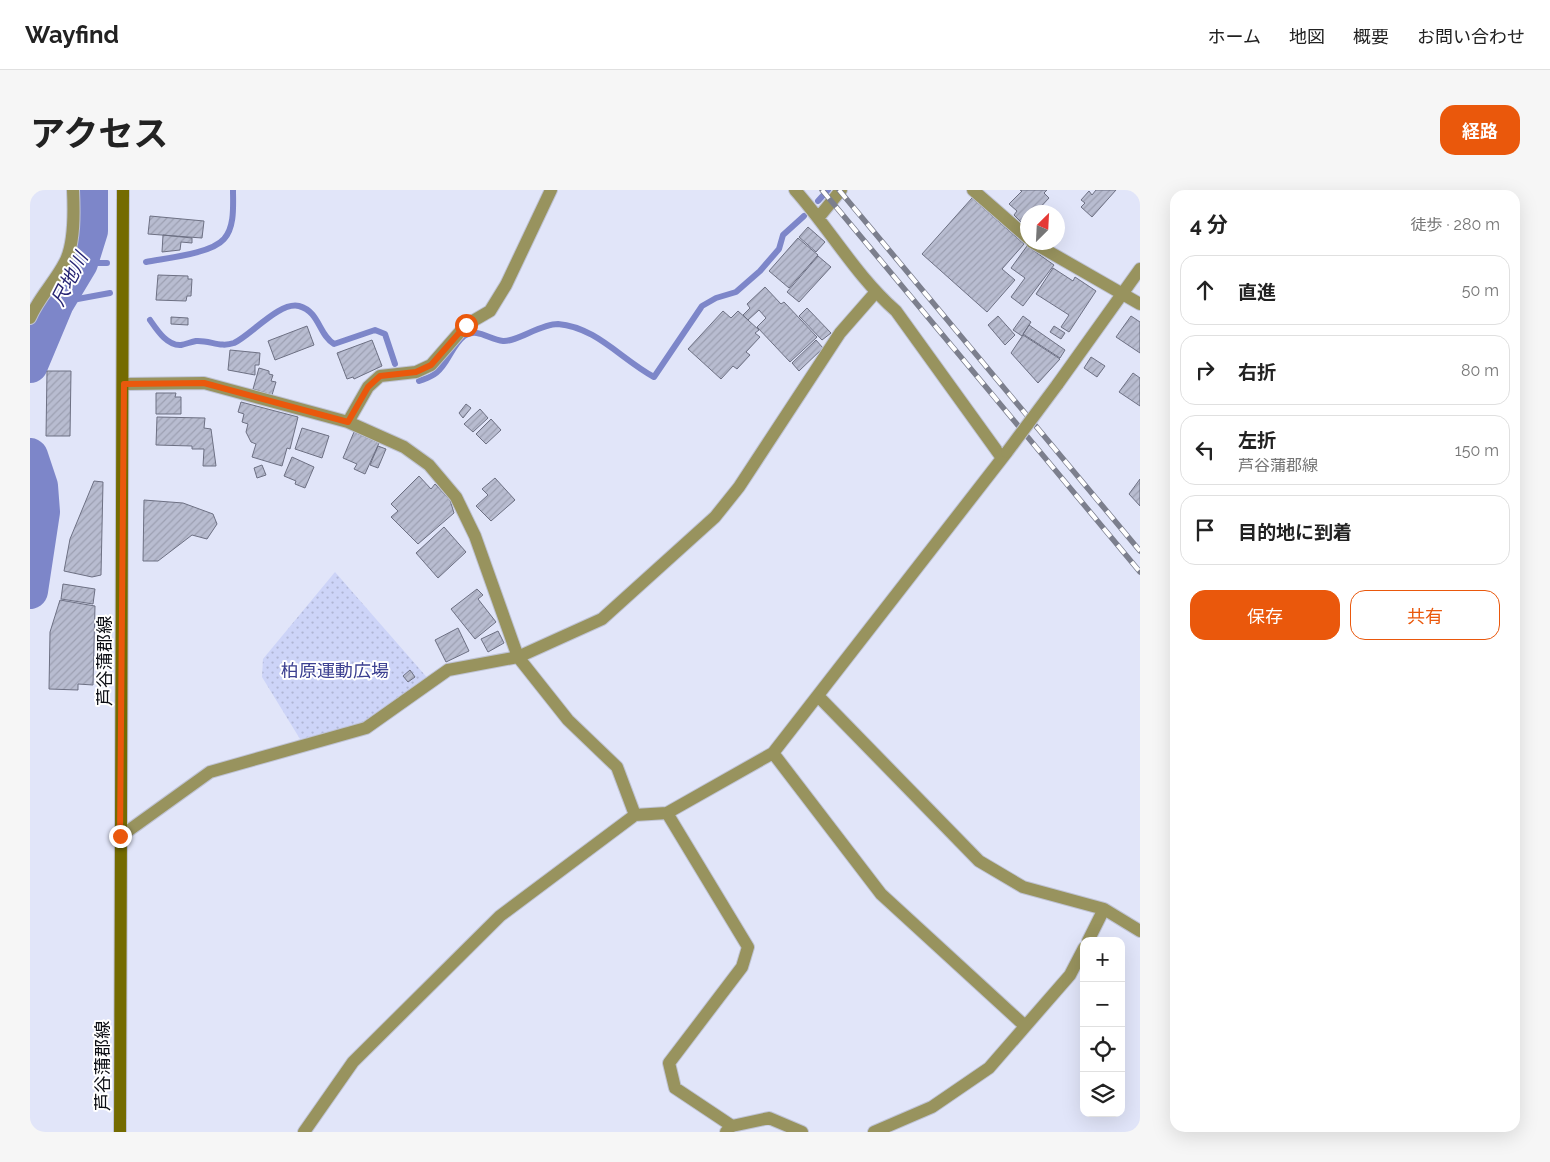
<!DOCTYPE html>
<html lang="ja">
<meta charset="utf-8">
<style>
body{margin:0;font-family:Raleway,"Noto Sans JP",sans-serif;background:#f6f6f6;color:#222}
.controls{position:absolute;right:15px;bottom:15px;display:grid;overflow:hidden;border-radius:10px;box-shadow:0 5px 20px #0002}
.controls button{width:45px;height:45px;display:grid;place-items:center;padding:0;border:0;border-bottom:1px solid #e0e0e0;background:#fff;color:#222;font:25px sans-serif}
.compass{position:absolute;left:990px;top:15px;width:45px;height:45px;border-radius:50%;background:#fff;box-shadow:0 5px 20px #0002;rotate:24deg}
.stop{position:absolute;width:15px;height:15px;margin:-11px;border:4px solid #ea580c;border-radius:50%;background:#fff}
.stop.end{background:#ea580c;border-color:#fff;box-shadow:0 1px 5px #0008}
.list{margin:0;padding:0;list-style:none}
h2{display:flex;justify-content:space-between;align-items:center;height:65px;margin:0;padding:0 20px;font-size:21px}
h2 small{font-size:16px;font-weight:400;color:#767676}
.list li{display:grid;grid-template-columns:32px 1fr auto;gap:15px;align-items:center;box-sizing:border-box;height:70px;margin:0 10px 10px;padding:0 10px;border:1px solid #e0e0e0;border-radius:15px}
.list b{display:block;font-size:19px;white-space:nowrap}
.list p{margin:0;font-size:16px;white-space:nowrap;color:#767676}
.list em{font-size:16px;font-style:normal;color:#767676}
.actions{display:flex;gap:10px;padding:15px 20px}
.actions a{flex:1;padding:11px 0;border:1px solid #ea580c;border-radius:15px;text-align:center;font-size:18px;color:#ea580c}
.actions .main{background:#ea580c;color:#fff}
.icon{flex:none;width:28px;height:28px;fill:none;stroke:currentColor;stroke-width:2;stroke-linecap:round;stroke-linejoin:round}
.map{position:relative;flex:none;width:1110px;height:942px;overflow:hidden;border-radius:15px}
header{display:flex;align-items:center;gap:30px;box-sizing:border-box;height:70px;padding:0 25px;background:#fff;border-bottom:1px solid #e0e0e0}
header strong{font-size:24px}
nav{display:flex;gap:28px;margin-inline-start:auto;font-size:18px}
.intro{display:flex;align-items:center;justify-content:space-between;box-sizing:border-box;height:120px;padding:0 30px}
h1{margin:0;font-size:35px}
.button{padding:12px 22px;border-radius:15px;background:#ea580c;color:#fff;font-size:18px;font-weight:700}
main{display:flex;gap:30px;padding:0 30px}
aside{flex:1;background:#fff;border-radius:15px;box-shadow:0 5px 20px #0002}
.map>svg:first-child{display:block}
</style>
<header>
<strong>Wayfind</strong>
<nav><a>ホーム</a><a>地図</a><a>概要</a><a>お問い合わせ</a></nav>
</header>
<div class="intro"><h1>アクセス</h1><a class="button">経路</a></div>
<main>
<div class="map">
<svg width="1110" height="942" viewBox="0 0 1110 942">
<defs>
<pattern id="park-dots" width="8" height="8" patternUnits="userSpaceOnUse" patternTransform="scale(1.25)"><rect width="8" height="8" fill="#cdd4f8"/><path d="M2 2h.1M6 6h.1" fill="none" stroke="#afb5d4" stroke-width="1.8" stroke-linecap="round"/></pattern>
<pattern id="building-hatch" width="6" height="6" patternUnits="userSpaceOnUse" patternTransform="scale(1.25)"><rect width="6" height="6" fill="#b8bcd0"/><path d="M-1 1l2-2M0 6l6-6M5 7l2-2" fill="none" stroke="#9da0b2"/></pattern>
</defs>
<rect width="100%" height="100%" fill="#e1e5f9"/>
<path fill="url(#park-dots)" d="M305 382 401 492 336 538 270 549 232 487 233 469Z"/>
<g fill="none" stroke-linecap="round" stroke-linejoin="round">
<path stroke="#7d86c9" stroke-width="6" d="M788 11 798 0
M116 72C136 68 181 64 194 49 205 37 203 15 203 0
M50 73H77
M26 113 80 103
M120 130C127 140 137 156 151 155 156 154 161 152 166 151 180 150 190 158 204 153 221 145 250 111 269 116 290 122 288 144 304 154L345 140 355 144 365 174
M389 191C394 189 402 187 406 183 418 174 422 155 434 146 448 137 459 150 473 151 487 152 510 134 528 134 566 137 592 170 624 187L672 116 686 108 706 102 730 81 749 59 753 45 774 26"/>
<path stroke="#7d86c9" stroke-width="36" d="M0 175 26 113 50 73 60 41V0
M0 266 10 296 12 322 0 401"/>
</g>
<path fill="url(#building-hatch)" stroke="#6d7083" d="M990 0H1017L1014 3 1019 8 1006 22H998V31L994 35 984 25 987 21 979 14 992 1Z
M1066 0H1086L1062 27 1051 17 1055 13 1051 10 1059 1 1062 5Z
M942 8 994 54 972 79 985 90 957 122 892 64Z
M120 26 174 31 172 48 118 44Z
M778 37 795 52 786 62 769 47Z
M133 45 162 48V53L151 52 150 60 132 62Z
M768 48 788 65 759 98 739 81Z
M997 56 1024 75 993 116 981 107 995 88 981 78Z
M788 66 801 77 769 112 757 102Z
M1023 78 1043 91 1045 87 1066 101 1039 142 1031 137 1039 125 1006 104Z
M128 85 158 86V89H162L161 106H157L156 111 126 110Z
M735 97 751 114 754 112 787 147 760 172 727 137 736 128 729 120 718 130 713 125 720 118 717 114Z
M777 118 801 143 792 150 769 126Z
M693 121 701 128 708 121 729 140 725 143 730 147 716 162 720 165 707 179 703 176 691 189 658 159Z
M968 126 985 145 975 155 958 135Z
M993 126 1001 132 992 146 983 140Z
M1101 126 1110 132V163L1086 147Z
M141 127 158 128V135L141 134Z
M999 135 1035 160 1030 168 993 144Z
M277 136 284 155 245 170 238 151Z
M1024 136 1035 143 1031 149 1020 142Z
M993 145 1030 169 1008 193 981 163Z
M342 150 352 176 324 189 323 187 317 189 307 163Z
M786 150 793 158 769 181 762 173Z
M200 160 230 163 229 175H225V185L198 180Z
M1061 167 1075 176 1067 187 1054 178Z
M229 178 239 181V184L243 185 241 191 246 192 242 205 223 199Z
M17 181H41L40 246H16Z
M1103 183 1110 188V216L1089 202Z
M126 203H146L145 207H151V224H126Z
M211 212 268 227 260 259 257 258 252 276 222 267 226 254 221 252 216 242 218 234 212 232 214 224 208 222Z
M436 214 441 218 433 228 429 223Z
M450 219 458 228 443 242 434 234Z
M127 227 175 228 174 238 181 239 186 276H173L174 259H162V256L126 255Z
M461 229 471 240 456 254 446 244Z
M272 238 299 246 292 268 265 259Z
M324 242 349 253 335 284 324 279 327 274 313 268Z
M348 256 356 259 348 278 340 275Z
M262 267 284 277 275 298 265 294 266 291 254 286Z
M232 275 236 285 227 288 224 278Z
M389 286 401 299 405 294 420 310 424 323 388 354 361 327 368 321 361 314Z
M465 288 485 310 461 331 446 316 458 305 452 299Z
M1110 289V316L1099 304Z
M64 291 73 292 71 385 62 387 34 381 40 349Z
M114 310 153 313 183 324 187 334 177 349 162 345 128 371H113Z
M414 337 436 362 408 388 386 363Z
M33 394 65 399 63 414 31 409Z
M447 399 453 405 448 409 466 432 445 449 421 419Z
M30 410 65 416 63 495 48 494V500L19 499 20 442Z
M428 438 439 461 416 472 405 450Z
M468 441 474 453 458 462 451 449Z
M380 480 385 487 378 492 373 486Z"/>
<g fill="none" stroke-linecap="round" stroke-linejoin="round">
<defs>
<path id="street" d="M765 0C800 39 826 86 866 121L972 268
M943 0 998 48
M789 27 811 0
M1002 52 1110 114
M0 128C9 107 25 92 35 72 45 53 44 21 43 0
M94 194 174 193 318 232 374 257 399 275 426 307 445 346 488 467 538 530 587 577 605 625
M1027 195 1110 79
M318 232 338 197 350 186 386 182 401 175 436 135 460 121 476 95 521 0
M789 507 949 671 993 697 1074 719
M743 563 851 704 995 836
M637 623 718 757 712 777 639 873 645 898 702 936
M91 646 180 582 336 538 418 480 488 467 572 429 685 327 709 297 810 143 845 103
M1058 751 1074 719 1110 741
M274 942 323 872 470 726 605 625 637 623 743 563 977 262
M696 942 702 936 739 928 772 942
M844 942 902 917 959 878 1040 785 1054 758"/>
<path id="secondary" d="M90 942 93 0"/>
</defs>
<use href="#street" stroke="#bfc3d4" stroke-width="14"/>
<use href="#secondary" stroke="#bfc3d4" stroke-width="14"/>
<use href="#street" stroke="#98935e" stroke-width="12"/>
<use href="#secondary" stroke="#746b00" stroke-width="12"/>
<defs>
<path id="rail" d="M792 0 1110 382
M809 0 1110 361"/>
</defs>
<use href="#rail" stroke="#7c7f8d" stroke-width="5.5"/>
<use href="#rail" stroke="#fff" stroke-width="4" stroke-dasharray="11" stroke-linecap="butt"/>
<defs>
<path id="street-bridge" d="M977 262 1027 195"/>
</defs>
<use href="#street-bridge" stroke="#bfc3d4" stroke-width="14" stroke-linecap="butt"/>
<use href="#street-bridge" stroke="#98935e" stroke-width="12"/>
</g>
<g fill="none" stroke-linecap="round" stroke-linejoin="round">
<path stroke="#ea580c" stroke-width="6" d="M90 646 94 194 174 193 318 232 338 197 350 186 386 182 401 175 436 135"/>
</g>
<g text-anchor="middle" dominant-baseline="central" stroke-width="4" stroke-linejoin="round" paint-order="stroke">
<g font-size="18" fill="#0c0e14" stroke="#fff">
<text transform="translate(74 471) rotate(-90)">芦谷蒲郡線</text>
<text transform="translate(72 876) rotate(-90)">芦谷蒲郡線</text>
</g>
<g font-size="18" fill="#3c4091" stroke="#fff">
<text x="305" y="480">柏原運動広場</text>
</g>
<g font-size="19" font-style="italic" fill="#262473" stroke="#fff">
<text transform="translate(39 89) rotate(-63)">尺地川</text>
</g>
</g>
</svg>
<div class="controls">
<button>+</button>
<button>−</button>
<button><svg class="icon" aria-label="locate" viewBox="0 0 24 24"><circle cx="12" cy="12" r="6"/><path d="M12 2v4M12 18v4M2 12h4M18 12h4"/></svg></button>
<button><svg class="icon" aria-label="layers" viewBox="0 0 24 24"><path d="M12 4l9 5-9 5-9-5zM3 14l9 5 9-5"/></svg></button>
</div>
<svg class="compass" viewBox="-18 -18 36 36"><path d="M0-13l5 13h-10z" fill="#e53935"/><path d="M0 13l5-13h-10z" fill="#767676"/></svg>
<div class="stop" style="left:436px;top:135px"></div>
<div class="stop end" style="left:90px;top:646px"></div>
</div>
<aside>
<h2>4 分<small>徒歩 · 280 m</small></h2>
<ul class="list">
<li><svg class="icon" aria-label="ahead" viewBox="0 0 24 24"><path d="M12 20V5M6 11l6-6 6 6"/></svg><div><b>直進</b></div><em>50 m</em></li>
<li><svg class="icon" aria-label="right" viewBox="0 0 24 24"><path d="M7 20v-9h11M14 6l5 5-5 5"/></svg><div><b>右折</b></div><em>80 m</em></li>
<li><svg class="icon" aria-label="left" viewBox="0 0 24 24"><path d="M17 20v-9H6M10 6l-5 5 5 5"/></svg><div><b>左折</b><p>芦谷蒲郡線</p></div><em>150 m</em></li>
<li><svg class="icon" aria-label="arrive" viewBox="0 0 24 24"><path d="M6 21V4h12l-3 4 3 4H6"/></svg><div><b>目的地に到着</b></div></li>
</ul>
<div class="actions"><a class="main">保存</a><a>共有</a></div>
</aside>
</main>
